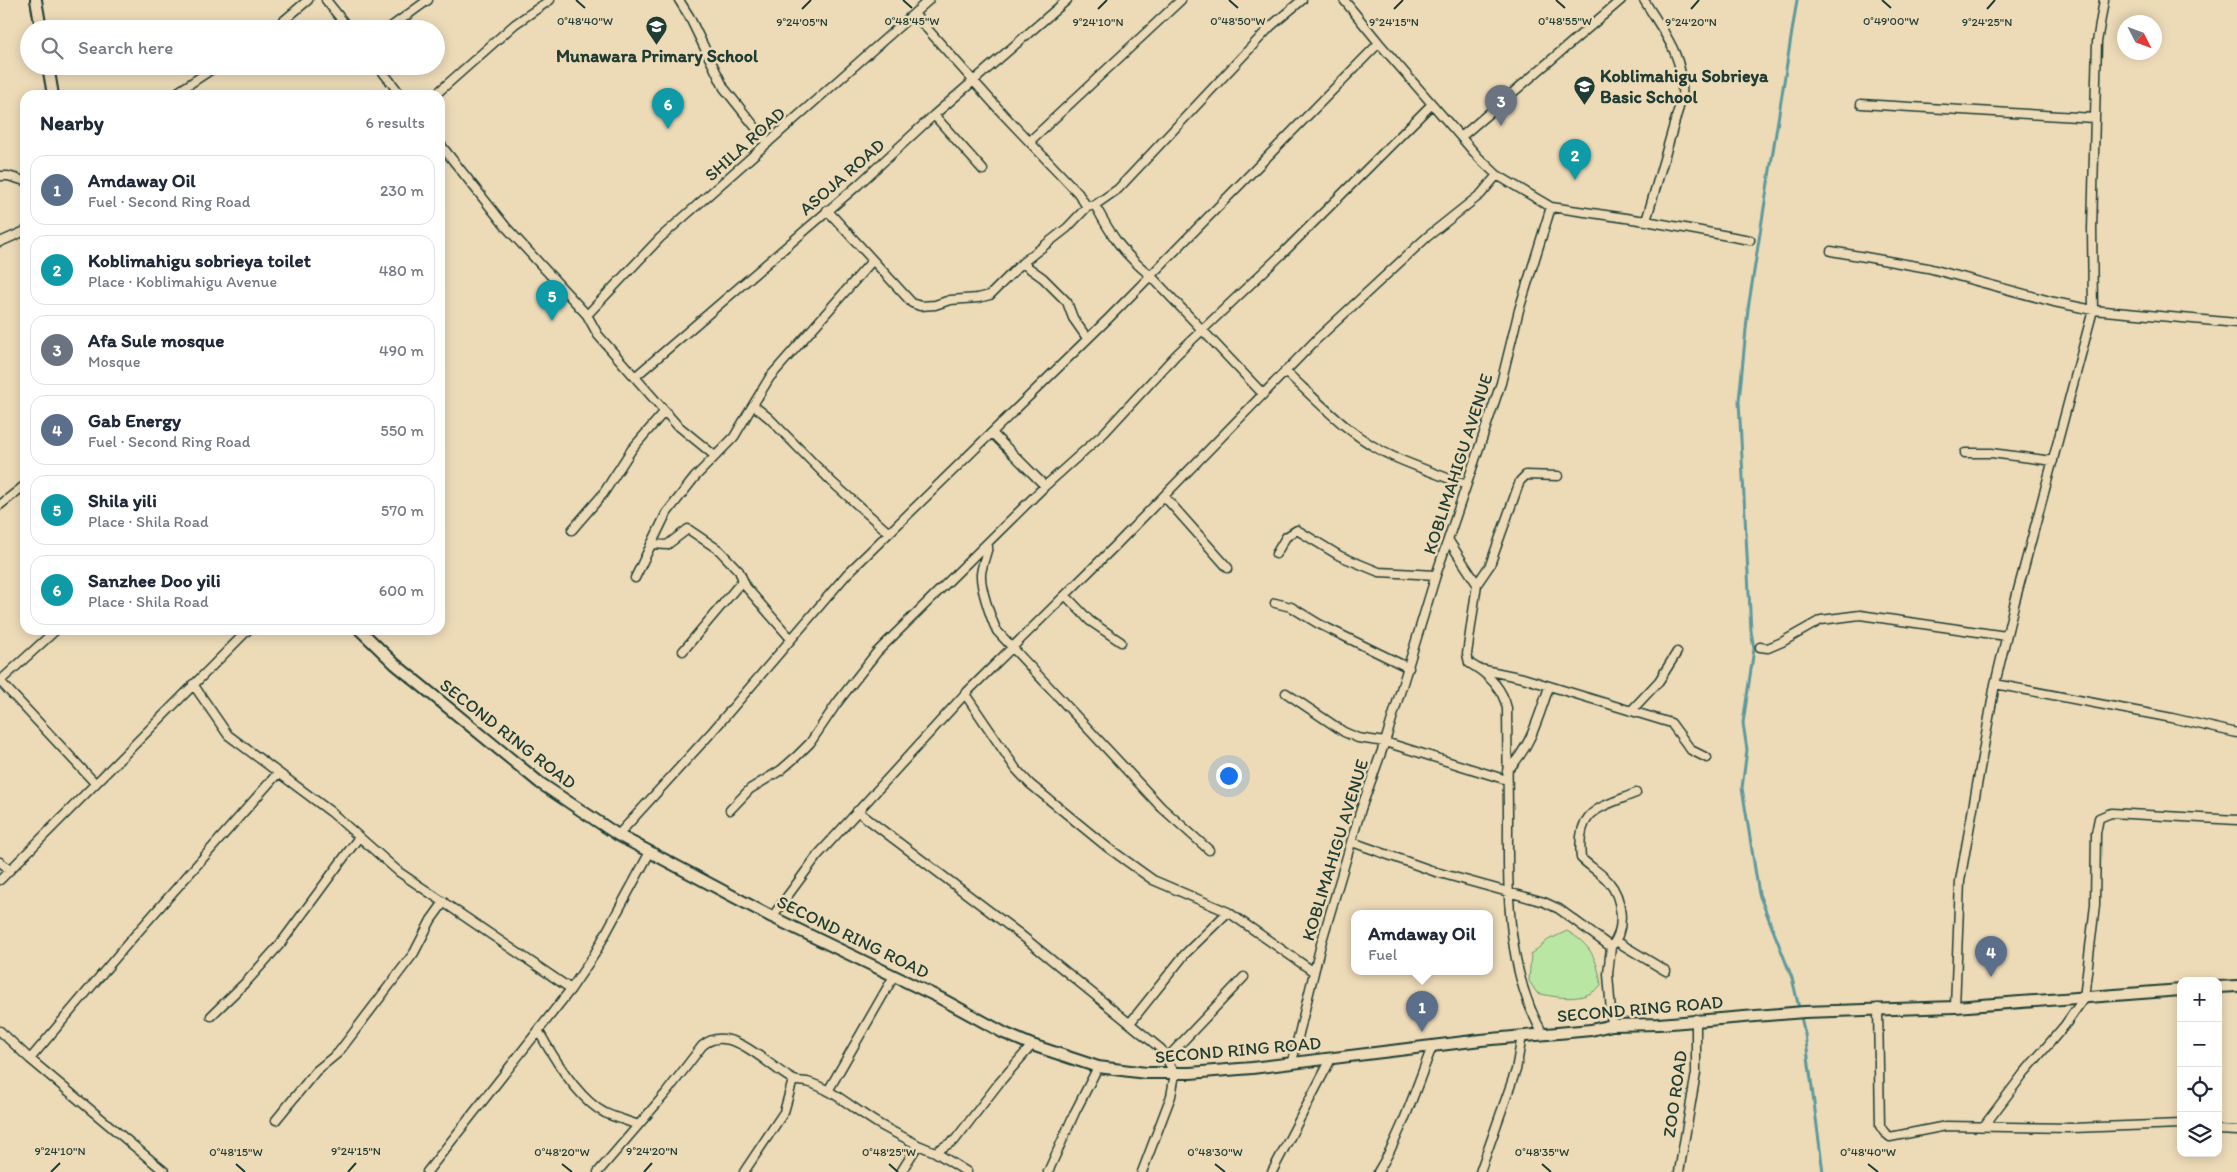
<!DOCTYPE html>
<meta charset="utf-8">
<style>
body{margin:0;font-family:Itim,sans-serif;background:#f6f6f7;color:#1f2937}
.controls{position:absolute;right:15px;bottom:15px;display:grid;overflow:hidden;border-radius:10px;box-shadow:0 2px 12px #0003}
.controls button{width:45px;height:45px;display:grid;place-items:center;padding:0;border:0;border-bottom:1px solid #e0e1e3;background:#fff;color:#1f2937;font:25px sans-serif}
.compass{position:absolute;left:2117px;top:15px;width:45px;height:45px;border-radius:50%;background:#fff;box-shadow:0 2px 12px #0003;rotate:132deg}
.you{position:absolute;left:1228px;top:775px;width:18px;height:18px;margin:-12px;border:4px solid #fff;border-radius:50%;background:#1a73e8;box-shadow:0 0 0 8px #1a73e833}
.badge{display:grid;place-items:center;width:32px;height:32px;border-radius:50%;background:#1f3d34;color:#fff;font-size:16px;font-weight:700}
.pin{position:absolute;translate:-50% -41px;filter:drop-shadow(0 1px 2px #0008)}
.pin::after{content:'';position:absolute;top:26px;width:18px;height:15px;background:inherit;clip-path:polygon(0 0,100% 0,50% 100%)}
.popup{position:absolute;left:1351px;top:910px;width:142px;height:65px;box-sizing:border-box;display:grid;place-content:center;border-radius:10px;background:#fff;filter:drop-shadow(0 1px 4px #0005);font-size:16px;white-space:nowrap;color:#747a83}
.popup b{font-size:19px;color:#1f2937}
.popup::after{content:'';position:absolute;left:50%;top:100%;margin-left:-10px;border:10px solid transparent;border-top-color:#fff}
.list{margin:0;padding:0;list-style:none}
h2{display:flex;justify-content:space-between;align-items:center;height:65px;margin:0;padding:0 20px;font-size:21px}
h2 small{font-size:16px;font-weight:400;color:#747a83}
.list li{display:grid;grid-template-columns:32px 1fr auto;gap:15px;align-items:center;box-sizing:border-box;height:70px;margin:0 10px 10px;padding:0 10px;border:1px solid #e0e1e3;border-radius:15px}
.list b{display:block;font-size:19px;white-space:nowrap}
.list p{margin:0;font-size:16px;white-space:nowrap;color:#747a83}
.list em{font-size:16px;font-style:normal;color:#747a83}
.icon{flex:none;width:28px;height:28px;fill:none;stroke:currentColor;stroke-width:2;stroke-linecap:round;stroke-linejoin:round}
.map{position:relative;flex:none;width:2237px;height:1172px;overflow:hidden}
.search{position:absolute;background:#fff;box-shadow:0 2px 12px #0003;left:20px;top:20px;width:425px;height:55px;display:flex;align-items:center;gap:12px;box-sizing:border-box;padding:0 18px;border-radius:28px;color:#747a83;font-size:19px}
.panel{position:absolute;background:#fff;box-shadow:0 2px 12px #0003;left:20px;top:90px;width:425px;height:545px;border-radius:15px}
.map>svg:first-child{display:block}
</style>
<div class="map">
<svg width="2237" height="1172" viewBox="0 0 2237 1172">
<rect width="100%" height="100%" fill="#eddbb8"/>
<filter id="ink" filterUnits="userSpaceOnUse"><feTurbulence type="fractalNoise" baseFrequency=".02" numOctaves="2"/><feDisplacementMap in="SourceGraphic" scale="10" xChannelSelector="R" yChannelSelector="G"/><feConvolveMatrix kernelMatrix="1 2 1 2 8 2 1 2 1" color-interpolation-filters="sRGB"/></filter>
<g filter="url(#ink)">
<path fill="#b9e6a3" stroke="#6c926c" d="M1567 931C1591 945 1597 958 1601 985 1586 1003 1558 998 1537 993L1529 981 1531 954 1548 940Z"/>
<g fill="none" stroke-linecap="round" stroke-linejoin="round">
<path stroke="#5d999c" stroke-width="3" d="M1797 0 1748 309 1739 401 1751 631 1754 649 1743 723 1747 750 1742 788 1759 894 1792 978 1805 1034 1823 1172"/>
<defs>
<path id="minor" d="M326 0 349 29
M679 0 689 16 724 88 768 143
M1344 0 1379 43 1479 158 1497 175 1551 207
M914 14 1003 114 1078 193 1087 207
M274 29 308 0
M388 29 428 0
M378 66 401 95
M173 95 217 66
M435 95 515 24 550 0
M1861 104 2094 118
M934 115 983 170
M1461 137 1621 0
M1030 141 1181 0
M440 144 506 227 587 315 598 335 676 424 715 456
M0 176H8L25 181
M1095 205C1111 235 1123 254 1150 275L1263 394
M827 210 912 303 920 306 935 305 950 300 978 298 990 295 1022 263 1067 228 1087 207 1095 205 1118 189 1271 26 1302 0
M1646 221 1750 240
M0 242 25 231
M1831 251 1928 268 2054 302 2093 310 2237 323
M1022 263 1043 278 1067 302 1073 318 1087 338
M587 315 660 238 929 0
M1285 371C1318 401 1352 439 1394 457 1417 467 1442 476 1466 485
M636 376 858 185 934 115 1067 0
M753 405 770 377 872 261
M992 433 1045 486
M1965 453H1991L2053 461
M1164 496 1228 568
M0 505 25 485
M572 530 603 494 632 449 665 411
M1449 541 1477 584
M651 544 667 545 688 529 719 550 739 571 746 587 791 639
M988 547C986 555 982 565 981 574 980 587 991 619 997 631L1161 807 1209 850
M1276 554 1286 537 1297 530 1340 556 1379 572 1436 575
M635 578 666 514 695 477 734 437 753 405 769 418 833 483 889 533
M1066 596 1090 621 1121 642
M1275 603 1291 607 1319 624 1409 668
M1760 647 1768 648 1782 642 1821 620 1860 615 2006 636
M683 651 743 580
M1480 669 1523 678 1671 723 1691 750 1707 758
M0 681 95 783
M0 681 56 630
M193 684 228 735 331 812 399 872 571 989
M1995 684 2172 718 2237 733
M1286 693 1344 732 1358 738 1385 742 1507 780
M965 694 1016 769 1030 784 1107 847 1153 880 1228 912 1314 972
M1631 711 1659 681 1677 652
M1507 771C1531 747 1538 718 1549 687
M730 810 750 789 781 770 797 756 810 743 837 703 877 652 1045 486 1104 433 1176 355 1281 255 1432 104
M857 811 1021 935 1161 1049 1175 1074 1171 1096 1142 1172
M618 835 711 733 847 574 1109 318 1379 43
M1352 842 1436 872 1544 902 1559 909 1611 947 1608 974 1612 1025
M0 862 10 870
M0 880 248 630
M772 917 817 856 965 694 1114 547 1317 339 1427 237 1481 194 1497 175
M1616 941 1666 971
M1611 947C1626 930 1623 898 1608 881 1601 873 1589 866 1581 858 1576 810 1597 809 1636 793
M1955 1007 1960 881 1995 684 2014 605 2093 310 2092 229 2097 42 2104 0
M1878 1008 1880 1126 1884 1132 1890 1137 1946 1126 2072 1128 2181 1124
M211 1016 248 980 281 943 359 837
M1130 1023 1185 954 1228 912
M0 1031 30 1059 165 1172
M539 1032C553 1057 579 1100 605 1113 616 1118 628 1121 638 1125
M1543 1034C1505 968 1508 888 1508 815 1508 779 1507 743 1507 708 1502 687 1487 673 1469 663L1467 654 1477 584 1490 565 1520 481 1526 475 1558 476
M1167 1058 1244 977
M30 1059 129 942 278 773
M1292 1062 1321 944 1361 809 1385 742 1436 575 1501 383 1519 310 1551 207 1646 221 1682 97C1685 57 1664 33 1644 0
M828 1091 894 976
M276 1120 316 1071 338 1053 414 953 431 920 444 902
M1984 1126 2024 1073 2065 1025 2084 998 2095 905 2096 833 2099 818 2111 813 2237 820
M2218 1130 2237 1131
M935 1152 967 1172
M427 1172 571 989 594 955 650 852
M598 1172 666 1093 702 1046C729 1021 769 1067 792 1079 796 1082 802 1081 807 1082 815 1084 825 1089 832 1093 847 1102 862 1114 877 1123 890 1131 904 1137 918 1145
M744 1172 784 1112 793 1080
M901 1172 918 1145 935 1152 955 1140 999 1083 1032 1045
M1048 1172 1075 1112 1098 1067
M1272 1172 1331 1059
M1378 1172C1402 1133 1415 1090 1432 1047
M1480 1172 1516 1070 1522 1036
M1679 1172 1696 1073V1019"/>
<path id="tertiary" d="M36 0 41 29
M48 66 53 95
M360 630 395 664 540 783 618 835 772 917 940 998 1004 1033 1032 1045 1098 1067 1146 1073H1190L1252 1068 1481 1040 1591 1030 1612 1025 1659 1024 1804 1012 1955 1007 2181 990
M2218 987 2237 986"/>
</defs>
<use href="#minor" stroke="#1f3d34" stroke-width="11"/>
<use href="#tertiary" stroke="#1f3d34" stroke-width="14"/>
<use href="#minor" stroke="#eddbb8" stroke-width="8"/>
<use href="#tertiary" stroke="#eddbb8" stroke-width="10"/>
</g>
</g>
<path fill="none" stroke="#1f3d34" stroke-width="2" d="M576 0 585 8M903 0 912 8M1229 0 1238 8M1556 0 1565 8M1882 0 1891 8M802 9 811 0M1098 9 1107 0M1394 9 1403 0M1691 9 1699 0M1987 9 1995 0M236 1164 245 1172M562 1164 572 1172M889 1164 898 1172M1215 1164 1225 1172M1542 1164 1551 1172M1868 1164 1878 1172M51 1172 60 1163M348 1172 356 1163M644 1172 652 1163"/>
<defs>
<symbol id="school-pin" viewBox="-11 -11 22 30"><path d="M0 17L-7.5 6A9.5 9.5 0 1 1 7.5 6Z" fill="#1f3d34" stroke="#eddbb8"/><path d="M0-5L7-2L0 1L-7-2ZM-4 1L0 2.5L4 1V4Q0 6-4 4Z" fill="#fff"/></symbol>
</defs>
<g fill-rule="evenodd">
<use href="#school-pin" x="644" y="14" width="25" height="34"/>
<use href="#school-pin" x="1572" y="74" width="25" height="34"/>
</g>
<g text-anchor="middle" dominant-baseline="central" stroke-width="5" stroke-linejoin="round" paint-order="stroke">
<g font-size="18" font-weight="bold" fill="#1f3d34" stroke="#eddbb8">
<text x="657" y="56">Munawara Primary School</text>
<text x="1600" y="76" text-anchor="start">Koblimahigu Sobrieya<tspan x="1600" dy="21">Basic School</tspan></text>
</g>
<g font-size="18" fill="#1f3d34" stroke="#eddbb8">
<text transform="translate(745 144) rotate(-42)">SHILA ROAD</text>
<text transform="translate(842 177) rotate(-41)">ASOJA ROAD</text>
<text transform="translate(1458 464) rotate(-72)">KOBLIMAHIGU AVENUE</text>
<text transform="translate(508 734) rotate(38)">SECOND RING ROAD</text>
<text transform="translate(1335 850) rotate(-73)">KOBLIMAHIGU AVENUE</text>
<text transform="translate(853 937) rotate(26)">SECOND RING ROAD</text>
<text transform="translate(1640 1009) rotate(-5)">SECOND RING ROAD</text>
<text transform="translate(1238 1050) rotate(-5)">SECOND RING ROAD</text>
<text transform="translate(1675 1094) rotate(-82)">ZOO ROAD</text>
</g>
</g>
<g font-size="12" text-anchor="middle" fill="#1f3d34" stroke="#eddbb8" stroke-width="5" stroke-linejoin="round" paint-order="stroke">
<text x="1238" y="25">0°48'50"W</text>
<text x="1891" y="25">0°49'00"W</text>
<text x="585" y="25">0°48'40"W</text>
<text x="912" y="25">0°48'45"W</text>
<text x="1565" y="25">0°48'55"W</text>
<text x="1098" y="26">9°24'10"N</text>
<text x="1394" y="26">9°24'15"N</text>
<text x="1691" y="26">9°24'20"N</text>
<text x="1987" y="26">9°24'25"N</text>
<text x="802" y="26">9°24'05"N</text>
<text x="60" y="1155">9°24'10"N</text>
<text x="356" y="1155">9°24'15"N</text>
<text x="652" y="1155">9°24'20"N</text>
<text x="236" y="1156">0°48'15"W</text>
<text x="562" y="1156">0°48'20"W</text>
<text x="889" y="1156">0°48'25"W</text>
<text x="1215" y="1156">0°48'30"W</text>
<text x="1542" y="1156">0°48'35"W</text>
<text x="1868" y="1156">0°48'40"W</text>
</g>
</svg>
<div class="controls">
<button>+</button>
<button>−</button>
<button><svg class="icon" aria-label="locate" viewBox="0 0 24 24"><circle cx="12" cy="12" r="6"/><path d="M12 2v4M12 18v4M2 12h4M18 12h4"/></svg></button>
<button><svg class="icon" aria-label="layers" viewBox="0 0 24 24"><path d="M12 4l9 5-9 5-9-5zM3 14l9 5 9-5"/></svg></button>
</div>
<svg class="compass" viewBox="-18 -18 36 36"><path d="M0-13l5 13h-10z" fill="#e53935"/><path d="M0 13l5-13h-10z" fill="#747a83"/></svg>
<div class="you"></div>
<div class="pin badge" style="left:1422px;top:1032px;background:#5c6f8a">1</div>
<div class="popup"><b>Amdaway Oil</b>Fuel</div>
<div class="pin badge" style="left:1575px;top:180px;background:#0f9aa8">2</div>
<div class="pin badge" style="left:1501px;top:126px;background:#6b7280">3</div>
<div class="pin badge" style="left:1991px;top:977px;background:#5c6f8a">4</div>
<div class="pin badge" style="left:552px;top:321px;background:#0f9aa8">5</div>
<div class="pin badge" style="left:668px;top:129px;background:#0f9aa8">6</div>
<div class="search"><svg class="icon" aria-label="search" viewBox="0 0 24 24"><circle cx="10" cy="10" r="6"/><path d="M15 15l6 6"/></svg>Search here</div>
<section class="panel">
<h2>Nearby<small>6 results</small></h2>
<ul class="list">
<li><span class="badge" style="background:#5c6f8a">1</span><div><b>Amdaway Oil</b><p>Fuel · Second Ring Road</p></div><em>230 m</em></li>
<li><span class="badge" style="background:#0f9aa8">2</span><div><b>Koblimahigu sobrieya toilet</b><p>Place · Koblimahigu Avenue</p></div><em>480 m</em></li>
<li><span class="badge" style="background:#6b7280">3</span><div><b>Afa Sule mosque</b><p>Mosque</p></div><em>490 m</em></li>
<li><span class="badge" style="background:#5c6f8a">4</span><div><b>Gab Energy</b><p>Fuel · Second Ring Road</p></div><em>550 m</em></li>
<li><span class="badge" style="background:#0f9aa8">5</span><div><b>Shila yili</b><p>Place · Shila Road</p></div><em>570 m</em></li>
<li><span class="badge" style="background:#0f9aa8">6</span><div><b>Sanzhee Doo yili</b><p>Place · Shila Road</p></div><em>600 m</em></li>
</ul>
</section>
</div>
